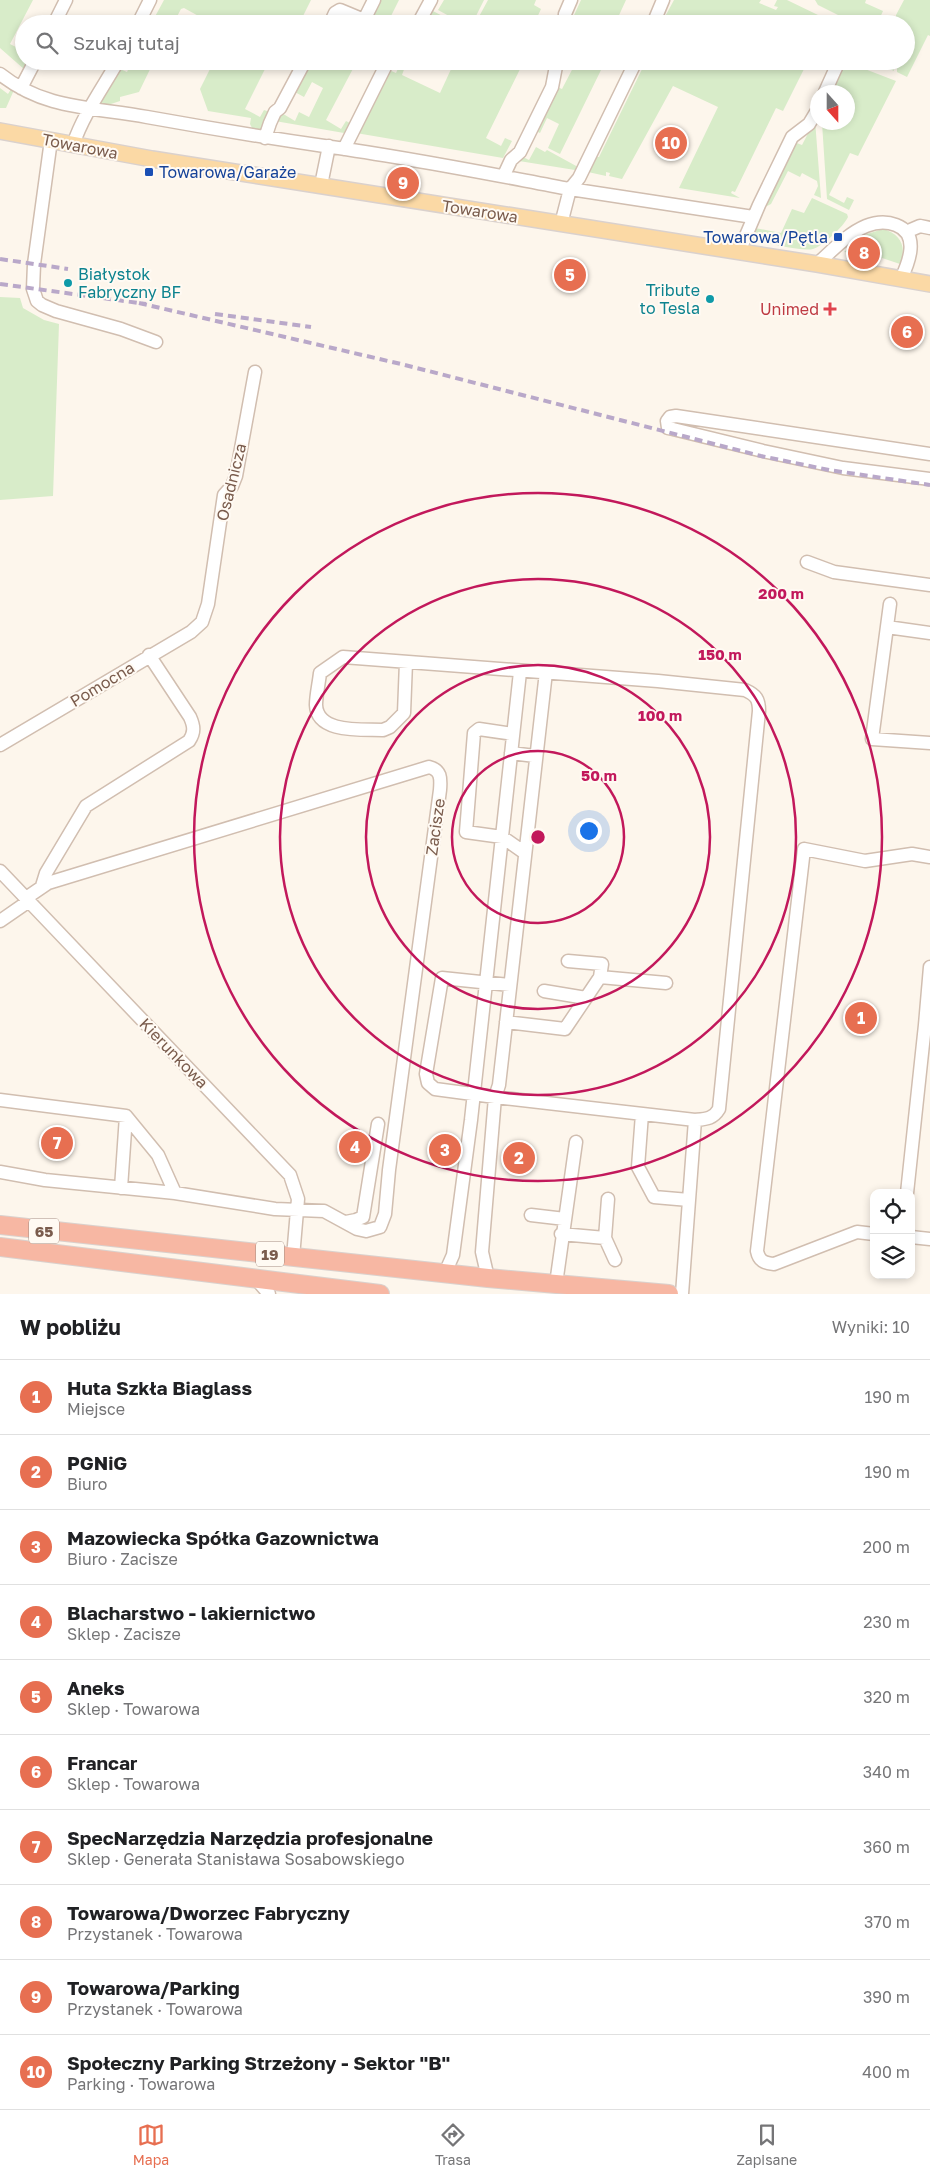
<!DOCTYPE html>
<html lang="pl">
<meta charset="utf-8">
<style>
body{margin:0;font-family:"Golos Text",sans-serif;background:#f6f6f6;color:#202124}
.controls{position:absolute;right:15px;bottom:15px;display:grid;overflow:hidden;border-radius:10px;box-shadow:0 2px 8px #0003}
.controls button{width:45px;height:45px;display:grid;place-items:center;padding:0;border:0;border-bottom:1px solid #e0e0e0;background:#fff;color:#202124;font:25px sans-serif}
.compass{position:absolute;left:810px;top:85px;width:45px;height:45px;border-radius:50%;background:#fff;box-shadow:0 2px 8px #0003;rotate:159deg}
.you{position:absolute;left:588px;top:830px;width:18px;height:18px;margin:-12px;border:4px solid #fff;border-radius:50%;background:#1a73e8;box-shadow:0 0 0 8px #1a73e833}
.badge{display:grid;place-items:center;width:32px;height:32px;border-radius:50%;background:#e76f51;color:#fff;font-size:16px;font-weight:700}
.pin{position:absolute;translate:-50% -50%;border:2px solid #fff;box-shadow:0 1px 5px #0006}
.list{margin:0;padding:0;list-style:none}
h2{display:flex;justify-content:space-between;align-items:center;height:65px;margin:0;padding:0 20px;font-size:21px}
h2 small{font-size:16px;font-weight:400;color:#757577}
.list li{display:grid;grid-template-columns:32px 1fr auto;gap:15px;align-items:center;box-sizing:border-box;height:75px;padding:0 20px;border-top:1px solid #e0e0e0}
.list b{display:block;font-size:19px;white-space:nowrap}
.list p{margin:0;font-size:16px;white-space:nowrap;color:#757577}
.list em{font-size:16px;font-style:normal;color:#757577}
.icon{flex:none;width:28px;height:28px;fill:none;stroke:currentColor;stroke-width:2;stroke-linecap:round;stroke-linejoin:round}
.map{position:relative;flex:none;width:930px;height:1294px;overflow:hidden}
.search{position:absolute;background:#fff;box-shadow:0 2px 8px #0003;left:15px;right:15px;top:15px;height:55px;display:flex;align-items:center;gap:12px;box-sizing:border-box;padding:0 18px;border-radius:28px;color:#757577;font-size:19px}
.sheet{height:815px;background:#fff}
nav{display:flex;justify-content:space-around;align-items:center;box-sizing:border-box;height:70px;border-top:1px solid #e0e0e0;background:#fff;font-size:14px;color:#757577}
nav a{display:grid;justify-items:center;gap:2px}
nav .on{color:#e76f51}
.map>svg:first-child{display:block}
</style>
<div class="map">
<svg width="930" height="1294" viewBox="0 0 930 1294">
<rect width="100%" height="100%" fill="#fdf6ec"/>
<path fill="#d8ecc9" d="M0 0H33L10 44 24 51V61H29L25 70 0 48Z
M164 0H311L299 24H213L184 8 181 9 173 24H151Z
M377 0H399L387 24H364Z
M444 0H484L472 24H461L462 23 438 10Z
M488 0H536L534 5 541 9 534 24H475Z
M581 0H626L615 24H570Z
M674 0H761L759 3 776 10 778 7 774 6 777 0H787L818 15 814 24H661Z
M815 0H866L865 3 883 11 877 24H869L853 16 850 21 818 5Z
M904 0H930V36L928 35 907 77 897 72V61H906V24H896V15Z
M429 9 458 24H421Z
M132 61H154L139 92 120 97V101L102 107 100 103 120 69 127 72Z
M214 61H269L245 109 260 117 264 110 270 112 262 128 259 130 252 128 250 124 251 118 208 111 200 89Z
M308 61H357L326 120 341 129 346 121 350 123 344 133 275 121 280 112 295 121 299 112 309 117 323 88 312 82 304 97 293 91Z
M441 61H524L486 138 501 146 505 138 512 141 503 158 356 133 389 70 396 73 401 62 406 64 402 75 440 93 452 67Z
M571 61H596L594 67 601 70 560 154 548 148 559 124 547 118 540 133 534 130 557 87 562 89 575 64Z
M646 61H808L783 111 776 108 735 192 732 191 731 193 740 198 679 188 718 107 673 86 622 179 609 176 610 173 606 172V176L588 172 596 157H599Z
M844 61 896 81 858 156 850 153 829 195 844 203 847 197 854 200 849 210 827 199 822 123 848 122V92H830Z
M873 61H893L894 71Z
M0 88 8 94 11 89 14 90 6 108H0Z
M815 120 821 198 814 195 818 186 817 181 802 173 800 177 788 171 771 204 767 206 764 205 794 142 802 145Z
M536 147 545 152 547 150 578 167 575 170 519 161 521 156 529 160Z
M812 198 847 214 848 217C844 226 823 246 813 249 803 252 763 242 750 240L755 228 781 233 792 209 804 213Z
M883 229C901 234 907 247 900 264L879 257 876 253C864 251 857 254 844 252L867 234Z
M0 297 20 298 23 308 44 320 59 324 53 496 0 500Z"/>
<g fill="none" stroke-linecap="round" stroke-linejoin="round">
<defs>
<path id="minor" d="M54 24 66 0
M138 24 150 0
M330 24 335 13 340 10 364 20 374 0
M418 24 431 0
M564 24 565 14 571 0
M653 24 663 0
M0 74C45 110 93 107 147 117 208 128 269 138 331 147 411 158 490 174 570 189L561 224
M21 88 35 61
M825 92 839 61
M265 138 270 123 275 112 280 108 305 61
M51 140 34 264 33 289 37 301 42 305 56 311 121 329 156 342
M73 145C83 115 102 89 118 61
M344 149 388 61
M504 175 511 160 520 152 552 87 557 61
M321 185 329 146
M570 189 753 217
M570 189 579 178 636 61
M906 232 920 226 930 228
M739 252 759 205 792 137 809 124 818 109
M817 264C832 251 847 234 866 226 876 222 886 221 896 225 920 234 909 262 901 279
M930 454 676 416 670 417 667 421 668 428 673 429 763 451 843 468 930 479
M807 562 834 572 930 585
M890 604 872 739 930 743
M887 627 930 633
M406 662 404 713 390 727 383 730C363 729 317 734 316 705 316 695 319 683 320 673L343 657 658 681 745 690C756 695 759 699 759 711L719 1109C713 1119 706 1119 695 1120
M513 734 479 729 474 733 466 832 502 837 525 853
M0 745 191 632 202 622 208 604 224 495 232 486 236 476 255 372
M511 753 535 756
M0 871 290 1175 298 1199 293 1257
M42 886 46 873 86 806 189 741C195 732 194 726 190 717L149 655
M0 921 29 901
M568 961 602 964 600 977
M510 985 442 978 426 1074 428 1083 435 1089 495 1097 695 1120 682 1294
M544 991 586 998
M506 1022 565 1029 600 977 666 983
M925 1025 930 967
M0 1100 126 1116 158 1155 175 1193
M642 1114 638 1167 654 1197 689 1200
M0 1172 45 1180 175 1193 275 1209 324 1211 357 1229 366 1231 380 1227 385 1214 389 1170 440 790C441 778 441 770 429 767L48 883 26 898
M121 1188 126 1116
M907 1193 925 1025 930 1026
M608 1199 605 1238 615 1260
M531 1215 565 1219
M346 1222 356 1220 363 1217 378 1124
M561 1234 605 1238
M874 1234 857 1232 774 1264C764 1263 759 1261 757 1251L804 849 865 861 912 854 930 857
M911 1237 930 1239
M445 1273 453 1255 471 1120 520 672
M488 1278 482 1252 495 1097 499 1085 546 672
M257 1280 269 1294
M556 1284 576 1142"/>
<path id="major" d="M0 131 152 159 817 264 930 284"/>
<path id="highway" d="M0 1225 488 1278 669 1294
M0 1247 380 1294"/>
</defs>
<use href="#minor" stroke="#d1beb0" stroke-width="15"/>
<use href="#major" stroke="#dad1cd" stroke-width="18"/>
<use href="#highway" stroke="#dad1cd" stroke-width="20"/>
<use href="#minor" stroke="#fff" stroke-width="12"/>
<use href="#major" stroke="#fbd9a5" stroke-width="15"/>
<use href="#highway" stroke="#f7b7a3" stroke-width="18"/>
<path stroke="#b9a8c9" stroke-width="4" stroke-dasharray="8 5" stroke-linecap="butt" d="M0 259 68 269
M0 284 146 304
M139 303 401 364 761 456 829 470 930 485
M215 314 311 327"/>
</g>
<g fill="none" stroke="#c2185b" stroke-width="2.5">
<circle cx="538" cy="837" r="86"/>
<circle cx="538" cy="837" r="172"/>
<circle cx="538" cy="837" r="258"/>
<circle cx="538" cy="837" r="344"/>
</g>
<g fill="#1a4fb4" stroke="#fffaf3" stroke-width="2">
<rect x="144" y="167" width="10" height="10" rx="2.5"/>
<rect x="833" y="232" width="10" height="10" rx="2.5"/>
</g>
<g fill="#0f9aa8" stroke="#fffaf3" stroke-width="2">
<circle cx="68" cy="283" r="5"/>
<circle cx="710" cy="299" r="5"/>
</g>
<path fill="#e0444e" stroke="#fffaf3" stroke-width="2" d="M827.5 301.5h5v5h5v5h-5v5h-5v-5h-5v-5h5z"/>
<g text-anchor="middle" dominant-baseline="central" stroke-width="4" stroke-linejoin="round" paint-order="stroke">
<g fill="#fffaf3" stroke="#a28b7f" stroke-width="1">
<rect x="29" y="1218.5" width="30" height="25" rx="4"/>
<rect x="256" y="1241.5" width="28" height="25" rx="4"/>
</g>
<g font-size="15" font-weight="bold" fill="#7a5c4d">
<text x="44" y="1231">65</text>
<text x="270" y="1254">19</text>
</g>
<g font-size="16" fill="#7a5c4d" stroke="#fffaf3">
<text transform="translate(80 146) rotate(11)">Towarowa</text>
<text transform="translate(480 211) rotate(9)">Towarowa</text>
<text transform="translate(231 482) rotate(-76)">Osadnicza</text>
<text transform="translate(102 684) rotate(-31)">Pomocna</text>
<text transform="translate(435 827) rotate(-82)">Zacisze</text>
<text transform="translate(174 1053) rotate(46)">Kierunkowa</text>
</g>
<g font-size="16" fill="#164399" stroke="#fffaf3" text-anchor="start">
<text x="159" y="172">Towarowa/Garaże</text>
<text x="828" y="237" text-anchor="end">Towarowa/Pętla</text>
</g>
<g font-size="16" fill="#0d838f" stroke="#fffaf3" text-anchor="start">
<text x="78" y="274">Białystok<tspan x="78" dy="18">Fabryczny BF</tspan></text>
<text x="700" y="290" text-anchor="end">Tribute<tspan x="700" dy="18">to Tesla</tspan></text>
</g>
<g font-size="16" fill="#be3a42" stroke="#fffaf3" text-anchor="end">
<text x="819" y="309">Unimed</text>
</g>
</g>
<circle cx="538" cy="837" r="8" fill="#c2185b" stroke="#fffaf3" stroke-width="2.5"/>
<g font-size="15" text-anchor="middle" font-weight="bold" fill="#c2185b" stroke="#fffaf3" stroke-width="4" stroke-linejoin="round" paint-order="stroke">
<text x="781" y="599">200 m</text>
<text x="720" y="660">150 m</text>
<text x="660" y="721">100 m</text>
<text x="599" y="781">50 m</text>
</g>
</svg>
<div class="controls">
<button><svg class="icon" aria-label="locate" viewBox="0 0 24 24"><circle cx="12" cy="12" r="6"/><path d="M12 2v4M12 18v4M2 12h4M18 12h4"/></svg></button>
<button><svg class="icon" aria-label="layers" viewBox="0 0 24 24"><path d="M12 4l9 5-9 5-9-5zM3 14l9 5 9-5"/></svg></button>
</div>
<svg class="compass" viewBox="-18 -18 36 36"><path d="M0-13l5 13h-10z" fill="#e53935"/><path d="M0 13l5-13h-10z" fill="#757577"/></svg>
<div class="you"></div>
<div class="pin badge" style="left:861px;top:1018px">1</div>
<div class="pin badge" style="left:519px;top:1158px">2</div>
<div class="pin badge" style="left:445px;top:1150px">3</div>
<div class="pin badge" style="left:355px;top:1147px">4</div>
<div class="pin badge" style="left:570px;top:275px">5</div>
<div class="pin badge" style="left:907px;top:332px">6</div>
<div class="pin badge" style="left:57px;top:1143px">7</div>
<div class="pin badge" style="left:864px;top:253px">8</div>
<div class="pin badge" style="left:403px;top:183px">9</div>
<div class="pin badge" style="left:671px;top:143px">10</div>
<div class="search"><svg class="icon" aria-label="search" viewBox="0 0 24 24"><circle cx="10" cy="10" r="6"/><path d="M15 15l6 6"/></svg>Szukaj tutaj</div>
</div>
<section class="sheet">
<h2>W pobliżu<small>Wyniki: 10</small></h2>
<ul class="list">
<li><span class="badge">1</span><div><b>Huta Szkła Biaglass</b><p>Miejsce</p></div><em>190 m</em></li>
<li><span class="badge">2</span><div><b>PGNiG</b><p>Biuro</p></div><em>190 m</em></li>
<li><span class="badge">3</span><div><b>Mazowiecka Spółka Gazownictwa</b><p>Biuro · Zacisze</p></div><em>200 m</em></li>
<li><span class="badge">4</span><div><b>Blacharstwo - lakiernictwo</b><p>Sklep · Zacisze</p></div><em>230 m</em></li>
<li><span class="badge">5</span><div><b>Aneks</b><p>Sklep · Towarowa</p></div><em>320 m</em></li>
<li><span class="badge">6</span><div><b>Francar</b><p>Sklep · Towarowa</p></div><em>340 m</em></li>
<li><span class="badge">7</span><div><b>SpecNarzędzia Narzędzia profesjonalne</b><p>Sklep · Generała Stanisława Sosabowskiego</p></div><em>360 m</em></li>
<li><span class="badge">8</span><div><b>Towarowa/Dworzec Fabryczny</b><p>Przystanek · Towarowa</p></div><em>370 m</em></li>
<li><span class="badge">9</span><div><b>Towarowa/Parking</b><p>Przystanek · Towarowa</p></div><em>390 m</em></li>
<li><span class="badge">10</span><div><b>Społeczny Parking Strzeżony - Sektor &quot;B&quot;</b><p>Parking · Towarowa</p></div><em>400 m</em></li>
</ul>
</section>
<nav>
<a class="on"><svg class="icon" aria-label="map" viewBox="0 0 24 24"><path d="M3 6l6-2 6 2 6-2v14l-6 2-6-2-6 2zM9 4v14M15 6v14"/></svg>Mapa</a>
<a><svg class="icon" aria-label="directions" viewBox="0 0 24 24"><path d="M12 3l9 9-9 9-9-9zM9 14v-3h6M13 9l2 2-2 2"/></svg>Trasa</a>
<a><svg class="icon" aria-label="saved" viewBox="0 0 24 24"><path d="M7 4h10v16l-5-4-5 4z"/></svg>Zapisane</a>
</nav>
